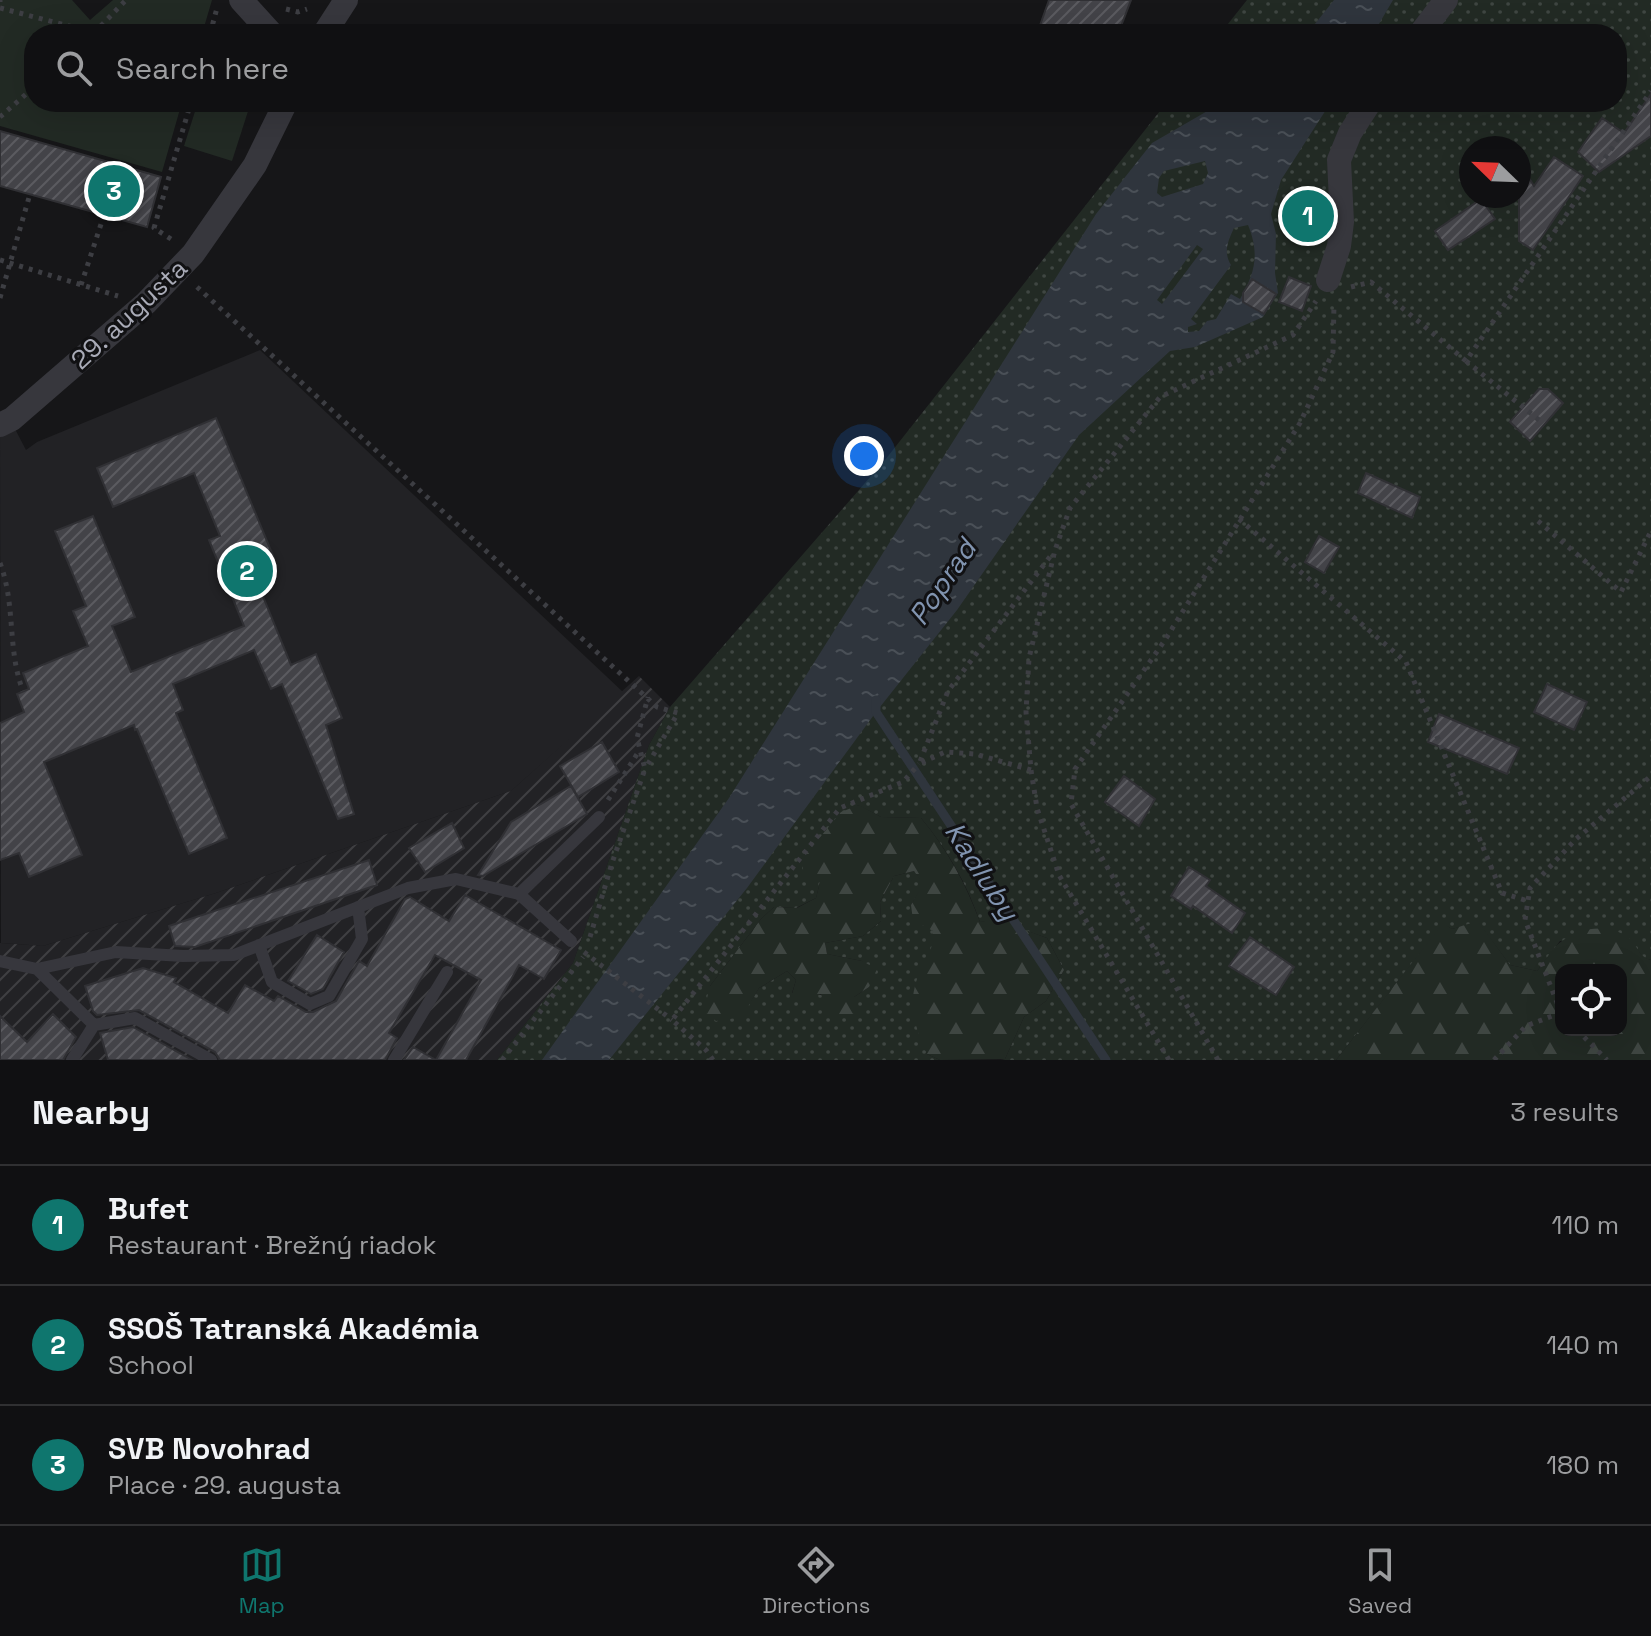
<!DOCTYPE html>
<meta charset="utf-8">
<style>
body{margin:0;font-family:"Space Grotesk",sans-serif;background:#1e1e20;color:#f1f3f6}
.controls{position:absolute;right:24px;bottom:24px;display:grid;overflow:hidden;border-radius:16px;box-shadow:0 8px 32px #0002}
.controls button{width:72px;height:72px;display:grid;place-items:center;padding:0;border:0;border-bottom:2px solid #303032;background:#101012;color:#f1f3f6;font:40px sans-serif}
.compass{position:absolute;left:1459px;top:136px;width:72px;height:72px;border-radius:50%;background:#101012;box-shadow:0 8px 32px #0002;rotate:293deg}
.you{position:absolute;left:864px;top:456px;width:28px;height:28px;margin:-20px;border:6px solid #fff;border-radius:50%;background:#1a73e8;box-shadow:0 0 0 12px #1a73e833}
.badge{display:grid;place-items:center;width:52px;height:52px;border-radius:50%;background:#0f766e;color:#fff;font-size:26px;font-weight:700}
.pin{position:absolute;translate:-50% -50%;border:4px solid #fff;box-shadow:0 2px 8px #0006}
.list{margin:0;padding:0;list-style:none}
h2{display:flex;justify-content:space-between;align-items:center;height:104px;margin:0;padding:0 32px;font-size:34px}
h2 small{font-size:26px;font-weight:400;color:#9c9d9f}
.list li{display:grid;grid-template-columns:52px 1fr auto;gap:24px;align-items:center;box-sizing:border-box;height:120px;padding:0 32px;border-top:2px solid #303032}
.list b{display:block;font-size:30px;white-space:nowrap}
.list p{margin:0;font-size:26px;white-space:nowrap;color:#9c9d9f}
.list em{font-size:26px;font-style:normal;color:#9c9d9f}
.icon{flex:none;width:44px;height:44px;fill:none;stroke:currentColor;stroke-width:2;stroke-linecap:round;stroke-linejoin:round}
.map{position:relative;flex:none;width:1651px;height:1060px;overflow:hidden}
.search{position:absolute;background:#101012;box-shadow:0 8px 32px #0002;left:24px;right:24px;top:24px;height:88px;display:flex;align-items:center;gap:20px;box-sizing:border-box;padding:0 28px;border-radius:32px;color:#9c9d9f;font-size:30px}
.sheet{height:464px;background:#101012}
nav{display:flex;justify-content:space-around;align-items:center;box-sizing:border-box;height:112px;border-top:2px solid #303032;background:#101012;font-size:22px;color:#9c9d9f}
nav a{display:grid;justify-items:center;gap:4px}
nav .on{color:#0f766e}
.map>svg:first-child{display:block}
</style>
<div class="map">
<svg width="1651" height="1060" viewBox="0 0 1651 1060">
<defs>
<pattern id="industrial-furrows" width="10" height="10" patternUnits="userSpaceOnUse" patternTransform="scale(2)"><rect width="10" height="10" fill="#222225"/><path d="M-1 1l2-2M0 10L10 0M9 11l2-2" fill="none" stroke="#3f3f42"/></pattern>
<pattern id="grass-dots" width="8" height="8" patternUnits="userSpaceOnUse" patternTransform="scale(2)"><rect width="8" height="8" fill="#222a24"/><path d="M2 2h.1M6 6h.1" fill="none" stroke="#3f4642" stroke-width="1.8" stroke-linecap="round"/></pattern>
<pattern id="forest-firs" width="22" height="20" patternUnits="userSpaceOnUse" patternTransform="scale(2)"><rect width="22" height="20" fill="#222a24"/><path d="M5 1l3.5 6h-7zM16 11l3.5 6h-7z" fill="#3f4642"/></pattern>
<pattern id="water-ripples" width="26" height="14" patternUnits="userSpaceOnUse" patternTransform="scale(2)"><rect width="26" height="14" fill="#2f353d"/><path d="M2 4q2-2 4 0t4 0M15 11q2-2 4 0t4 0" fill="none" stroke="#4a5057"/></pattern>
<pattern id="building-hatch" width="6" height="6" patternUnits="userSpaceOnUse" patternTransform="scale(2)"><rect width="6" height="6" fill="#434348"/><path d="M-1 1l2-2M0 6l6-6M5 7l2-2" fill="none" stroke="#5b5b60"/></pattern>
</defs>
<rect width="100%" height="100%" fill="#161618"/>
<path fill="#222225" d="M260 350 623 692 511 791 216 893 43 946 1 943 0 436 14 427 26 450 37 442Z"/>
<path fill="url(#industrial-furrows)" d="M639 676 670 707 649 745 573 963 497 1060H0V943L43 946 216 893 511 791Z"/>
<path fill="url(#grass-dots)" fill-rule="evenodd" d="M1247 0H1651V960L1644 958 1629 939 1560 941 1537 971 1510 965 1478 922 1452 929 1443 924 1336 1060H1001L1005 1059 1024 1017 1046 1001 1064 970 1047 938 996 920 980 922C967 884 947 849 921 818L881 817 858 805 820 882 816 898 796 908 774 907 761 919 710 986 741 1017 759 988 787 971 796 980 792 993 854 997 869 987 862 961 827 954 825 943 863 936 881 921 880 902 894 876 914 871 924 884 911 905 933 931V949L917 980 927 1054 940 1060H497L573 963 649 745 670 707 885 460 1167 102H1617V34H1220ZM1471 148H1519V196H1471Z"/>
<path fill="url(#forest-firs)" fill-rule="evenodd" d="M859 805 881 817 921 818C947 849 966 884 980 922L996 919 1047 938 1064 970 1046 1001 1024 1017 1005 1059 940 1060 927 1054C916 1027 907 1009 917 979 924 958 933 957 933 931L913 920 911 905 923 884 914 871 894 876 880 902 881 921 863 936 825 943 827 954 862 961 877 969 869 987 854 997 855 1013 840 1018 827 1011 821 994 806 1000 792 994 796 980 787 971 759 988 742 1017 716 1021 704 1011 710 986 761 919 774 907 797 908 816 898 820 882 804 879 802 859 841 812Z
M1478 921 1510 965 1537 971C1545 962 1552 947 1562 941 1581 927 1609 923 1629 938 1638 946 1639 957 1651 960V1060H1336L1443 923 1452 929ZM1561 970H1621V1030H1561Z"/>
<path fill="#222a24" d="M0 0H72L90 20 113 0H212L202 34H34V102H182L162 172 0 126Z
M198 102H251L232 161 184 146Z"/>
<path fill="url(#water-ripples)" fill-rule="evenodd" d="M1334 0H1393L1373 34H1307Z
M1223 102H1331L1281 180 1271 214 1276 234 1275 273 1278 293 1263 317 1195 347 1170 351 1079 435 957 610 876 712 747 888 609 1060H542L729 798 1096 214 1152 143ZM1205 161 1208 173 1203 184 1162 197 1157 193 1159 178 1164 171ZM1248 225C1260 254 1255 273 1240 299L1231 294 1216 319 1207 321 1199 331 1188 332V327L1197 324 1191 319 1231 265C1223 252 1228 241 1234 228ZM1197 245 1203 249 1162 304 1157 300Z"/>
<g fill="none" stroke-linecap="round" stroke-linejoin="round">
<path stroke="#2f353d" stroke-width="9" d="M876 700V712L1106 1060"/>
</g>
<path fill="url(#building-hatch)" stroke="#303034" stroke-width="2" d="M1049 0H1131L1118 34H1037Z
M1651 94V136L1599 172 1578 152 1602 118 1624 133Z
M0 131 161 177 147 227 0 186Z
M1554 157 1583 176 1533 250 1519 241V162L1534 186Z
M1481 199 1495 219 1448 250 1435 231Z
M1289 277 1311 286 1302 311 1279 302Z
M1252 279 1276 294 1264 314 1243 302V293Z
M1539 389H1548L1563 403 1530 441 1510 422Z
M216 418 274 558 251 567 291 665 316 654 342 718 326 725 354 814 338 819 282 684 271 689 254 650 173 684 183 710 176 713 227 838 189 854 137 729 135 730 134 725 44 762 82 855 29 877 19 853 0 860V723L24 712 17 694 29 689 23 673 88 646 73 611 86 606 55 531 93 516 135 617 112 626 131 672 244 626 209 540 220 536 194 473 113 507 97 468Z
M1366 473 1420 497 1412 518 1358 493Z
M1319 536 1339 547 1324 573 1305 562Z
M1547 684 1587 702 1574 730 1534 712Z
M1439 714 1519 748 1507 774 1428 742Z
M602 742 619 772 578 797 560 766Z
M1124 776 1155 799 1139 826 1105 802Z
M571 786 587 814 483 876 478 875 511 822Z
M452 823 464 848 425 872 409 848Z
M369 860 377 885 195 947 175 946 169 926Z
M1189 867 1210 880 1206 886 1245 913 1232 933 1193 906 1191 909 1171 896Z
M465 895 561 950 544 979 519 965 466 1060H404L413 1047 436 1060 481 980 435 955 389 1033 397 1038 385 1060H220L215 1052 139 1010 97 1015 93 1011 85 986 143 968 176 978 174 982 228 1013 245 985 274 1001 278 996 306 1012H313L336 1001 359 961 367 966 405 899 410 897 449 921Z
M317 935 344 952 323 989 311 994 288 981Z
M1250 937 1294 967 1276 995 1229 966Z
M53 1014 76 1037 63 1060H0V1016L27 1042Z
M133 1027 192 1060H108L100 1033Z"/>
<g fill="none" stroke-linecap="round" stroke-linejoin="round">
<path stroke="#3d3e43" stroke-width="5" stroke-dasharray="4 6" stroke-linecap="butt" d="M0 2V0
M0 8 100 34
M286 9 298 12 307 9
M94 33 126 0
M210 34 217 8
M0 117 34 87
M171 239 154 228 191 102
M0 260 118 296
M81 285 104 215
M197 287 657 707 678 713 645 769
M1351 287 1371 282 1466 361 1651 91
M0 298 30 194
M1466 361 1539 420
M1239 519 1406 662 1502 893 1528 901
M1538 521 1621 592 1651 531
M0 563C16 605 7 650 23 691
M1031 770 975 754 945 752 919 764 948 691 1052 554
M608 800 639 751
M590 937 612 863 645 769 637 738 648 697
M584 952 672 1020
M1561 1013 1525 920 1530 888 1576 839 1651 776
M1577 1030 1607 1060
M502 1060 583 957
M713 1060 706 1050 672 1020 840 808 903 782 919 764
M1169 1060 1059 875 1037 808 1031 770 1026 712 1029 658 1055 550 1070 508 1160 397 1293 335 1316 301
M1218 1060 1071 804 1075 769 1165 640 1300 423 1333 352 1334 304
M1494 1060 1526 1026 1560 1013"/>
<path stroke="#37373d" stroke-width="12" d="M519 894 599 817
M259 945 272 982 310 1004 329 996 362 939 358 907
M0 961 37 969 116 952 183 956 234 955 408 888 456 879 519 894 571 941
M37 969 94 1025 72 1060
M94 1025 135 1018 211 1060
M394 1060 447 972"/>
<path stroke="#37373d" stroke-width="24" d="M241 0 272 34
M324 34 346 0
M1420 34 1446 0
M1328 280 1339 246 1342 222 1339 160 1350 133 1370 102
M0 425 12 419 146 303 193 254 255 165 286 102"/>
</g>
<g text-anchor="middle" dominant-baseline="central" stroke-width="6" stroke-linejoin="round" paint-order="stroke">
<g font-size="26" fill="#a9abb7" stroke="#111113">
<text transform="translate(129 314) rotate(-43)">29. augusta</text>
</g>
<g font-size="28" font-style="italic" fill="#8194b0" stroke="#111113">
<text transform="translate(942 582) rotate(-56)">Poprad</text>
<text transform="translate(982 871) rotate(57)">Kadluby</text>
</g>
</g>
</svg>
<div class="controls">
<button><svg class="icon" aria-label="locate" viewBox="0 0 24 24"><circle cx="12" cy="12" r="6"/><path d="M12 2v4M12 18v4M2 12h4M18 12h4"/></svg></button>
</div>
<svg class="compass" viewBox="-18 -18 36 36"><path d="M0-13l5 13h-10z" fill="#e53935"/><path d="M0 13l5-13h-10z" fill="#9c9d9f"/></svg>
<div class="you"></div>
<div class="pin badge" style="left:1308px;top:216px">1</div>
<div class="pin badge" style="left:247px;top:571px">2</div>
<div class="pin badge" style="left:114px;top:191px">3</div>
<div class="search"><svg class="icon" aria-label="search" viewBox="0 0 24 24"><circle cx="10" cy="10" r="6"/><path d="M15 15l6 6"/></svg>Search here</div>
</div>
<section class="sheet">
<h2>Nearby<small>3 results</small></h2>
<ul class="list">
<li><span class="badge">1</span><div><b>Bufet</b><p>Restaurant · Brežný riadok</p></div><em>110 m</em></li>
<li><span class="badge">2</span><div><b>SSOŠ Tatranská Akadémia</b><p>School</p></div><em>140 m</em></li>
<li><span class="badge">3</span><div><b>SVB Novohrad</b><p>Place · 29. augusta</p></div><em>180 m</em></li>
</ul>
</section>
<nav>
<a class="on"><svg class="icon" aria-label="map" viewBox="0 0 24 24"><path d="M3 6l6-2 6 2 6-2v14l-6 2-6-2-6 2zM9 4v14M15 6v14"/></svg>Map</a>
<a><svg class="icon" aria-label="directions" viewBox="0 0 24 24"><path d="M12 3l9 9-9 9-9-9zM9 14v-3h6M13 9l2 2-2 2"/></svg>Directions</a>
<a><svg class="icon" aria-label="saved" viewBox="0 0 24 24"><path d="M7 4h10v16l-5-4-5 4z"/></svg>Saved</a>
</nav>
